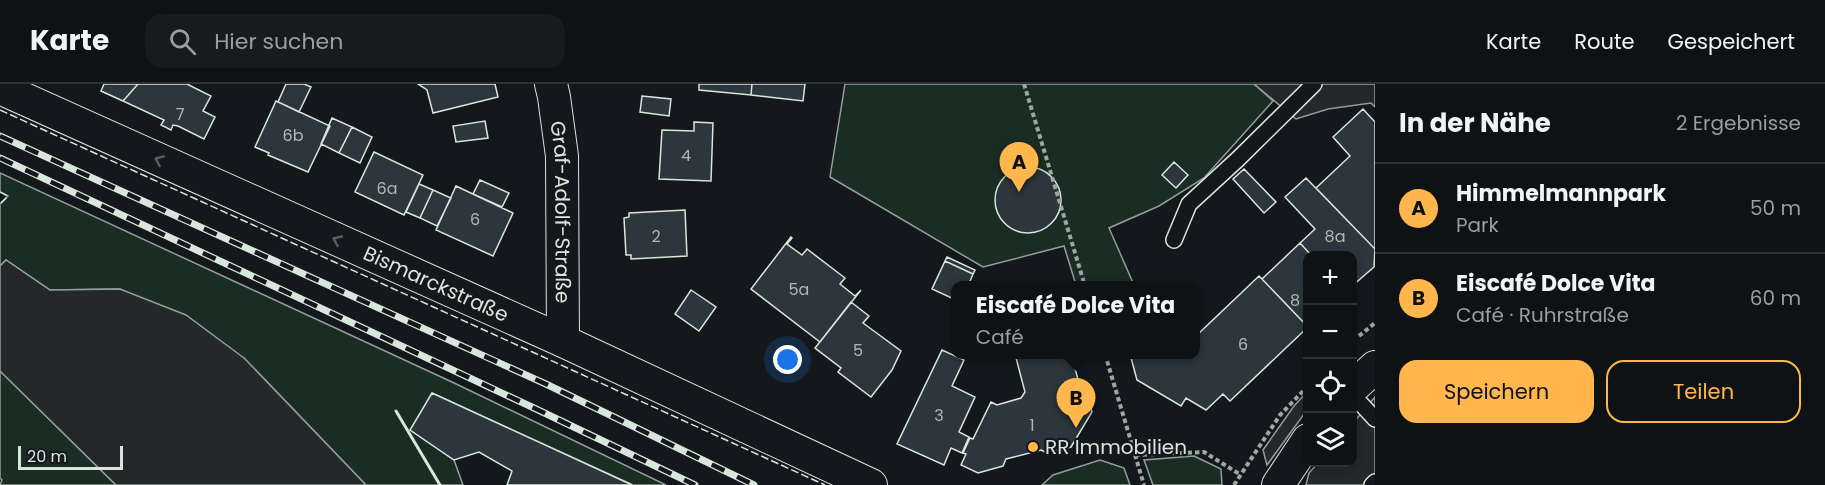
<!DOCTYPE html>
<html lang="de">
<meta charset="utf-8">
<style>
body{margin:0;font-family:Poppins,sans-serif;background:#181b1e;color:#f1f3f6}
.controls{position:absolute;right:18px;bottom:18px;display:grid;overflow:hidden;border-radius:12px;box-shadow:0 3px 9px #0003}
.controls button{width:54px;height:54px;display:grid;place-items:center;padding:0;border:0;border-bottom:2px solid #2f3234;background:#0f1215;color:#f1f3f6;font:30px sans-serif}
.scale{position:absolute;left:18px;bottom:15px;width:105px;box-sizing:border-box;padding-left:6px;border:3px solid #d8e6dc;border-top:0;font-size:16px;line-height:21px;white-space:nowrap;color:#d8e6dc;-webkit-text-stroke:4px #14181c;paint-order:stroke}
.you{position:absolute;left:788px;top:276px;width:21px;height:21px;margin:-15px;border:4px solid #fff;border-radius:50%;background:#1a73e8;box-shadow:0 0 0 9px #1a73e833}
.badge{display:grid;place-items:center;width:39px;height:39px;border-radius:50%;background:#ffb74d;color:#111;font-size:20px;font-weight:700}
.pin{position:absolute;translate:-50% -50px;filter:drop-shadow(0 2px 3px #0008)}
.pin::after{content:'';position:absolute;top:32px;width:21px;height:18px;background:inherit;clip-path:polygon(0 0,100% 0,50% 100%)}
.popup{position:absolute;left:951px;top:197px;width:249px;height:78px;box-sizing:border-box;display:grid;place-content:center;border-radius:12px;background:#0f1215;filter:drop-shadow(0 2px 4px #0005);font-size:20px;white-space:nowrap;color:#9b9ea0}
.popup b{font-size:22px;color:#f1f3f6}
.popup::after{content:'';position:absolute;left:50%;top:100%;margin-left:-12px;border:12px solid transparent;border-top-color:#0f1215}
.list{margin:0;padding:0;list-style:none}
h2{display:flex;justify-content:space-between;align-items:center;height:78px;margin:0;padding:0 24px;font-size:26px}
h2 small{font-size:20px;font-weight:400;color:#9b9ea0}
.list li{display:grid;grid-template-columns:39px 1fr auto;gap:18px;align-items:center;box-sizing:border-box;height:90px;padding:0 24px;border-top:2px solid #2f3234}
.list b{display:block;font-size:22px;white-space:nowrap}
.list p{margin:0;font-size:20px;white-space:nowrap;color:#9b9ea0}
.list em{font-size:20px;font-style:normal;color:#9b9ea0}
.actions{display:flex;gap:12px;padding:18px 24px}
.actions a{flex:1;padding:14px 0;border:2px solid #ffb74d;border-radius:18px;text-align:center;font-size:21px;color:#ffb74d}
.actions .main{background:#ffb74d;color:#111}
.icon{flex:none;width:33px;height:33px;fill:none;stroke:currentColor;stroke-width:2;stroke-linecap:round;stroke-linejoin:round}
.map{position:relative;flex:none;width:1375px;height:401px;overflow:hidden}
header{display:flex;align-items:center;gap:36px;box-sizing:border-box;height:84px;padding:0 30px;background:#0f1215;border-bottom:2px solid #2f3234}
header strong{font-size:28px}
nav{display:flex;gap:33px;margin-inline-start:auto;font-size:21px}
.search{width:420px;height:54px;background:#181b1e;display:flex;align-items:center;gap:15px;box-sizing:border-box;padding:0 21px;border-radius:18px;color:#9b9ea0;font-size:22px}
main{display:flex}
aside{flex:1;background:#0f1215}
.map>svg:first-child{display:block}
</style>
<header>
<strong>Karte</strong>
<div class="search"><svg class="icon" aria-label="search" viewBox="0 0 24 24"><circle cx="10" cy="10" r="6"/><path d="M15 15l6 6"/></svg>Hier suchen</div>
<nav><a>Karte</a><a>Route</a><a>Gespeichert</a></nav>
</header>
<main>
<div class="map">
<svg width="1375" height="401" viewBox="0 0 1375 401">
<rect width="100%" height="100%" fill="#14181c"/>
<path fill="#1a2d24" stroke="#939e99" stroke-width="1.5" d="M845 0H1254L1273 17 1204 94 1159 122 1109 144 1134 201H1076L1064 162 983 183 830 93Z
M0 89 452 298 666 401H633L432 309 411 346 454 376 463 401H366L244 274 120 205 50 206 6 176 0 182V120L8 112 0 108Z
M0 287 116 401H0L2 396 0 394Z
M1194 372 1221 385 1222 401H1153L1144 376Z
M1100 376 1124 384 1130 401H1042L1053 391Z"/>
<path fill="#24282b" stroke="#939e99" stroke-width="1.5" d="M1254 0H1375V23L1371 19 1328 25 1296 35Z
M6 176 50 206 120 205 186 231 244 274 366 401H116L0 287V182Z
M1307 308V326L1267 381 1263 366 1294 322Z
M1375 313V401H1306L1309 389 1318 379 1352 378 1353 339Z"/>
<path fill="#2c363c" stroke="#d8e6dc" stroke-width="1.5" d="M104 0H138L123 17 101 7Z
M138 0H187L211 12 203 27 215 33 204 55 178 42 173 41 171 46 161 41 164 36 123 17Z
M286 0H304L311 3 299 28 278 18Z
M418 0H495L498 13 433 29 427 6Z
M699 0H752L751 11 699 6Z
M752 0H805L803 17 751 11Z
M642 12 671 15 669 32 640 28Z
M276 17 330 42 308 88 268 71 269 69 255 63Z
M1363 25 1375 38V165L1316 104 1350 72 1333 53Z
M332 34 352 43 339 69 321 60Z
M485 37 488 54 456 58 453 42Z
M694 38 713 39 711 97 659 95 662 46 694 47Z
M352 43 372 53 360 79 339 69Z
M374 68 423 91 404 131 355 108Z
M1174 78 1188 91 1176 104 1162 91Z
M995 116a33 33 0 1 1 66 0a33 33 0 1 1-66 0Z
M1244 85 1276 118 1264 129 1233 95Z
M1306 94 1375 165 1374 183 1352 202V171H1311L1300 159 1315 145 1285 113Z
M480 96 509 109 502 123 473 110Z
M419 100 433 106 420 134 406 128Z
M456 102 513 129 493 172 436 146Z
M433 106 451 114 437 142 420 134Z
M685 126 687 172 631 175V171H626L624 134 629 133V129Z
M791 153 792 154 787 160 802 171 807 165 845 194 840 200 855 212 861 206 820 258 751 205Z
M1300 159 1311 171H1308V237L1305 240 1262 195Z
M947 173 975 186 973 190 945 177Z
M945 177 973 190 968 202H956V216L932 205Z
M1259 192 1308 243 1230 317 1223 310 1206 326 1186 314 1181 322 1137 296 1130 270H1196V249L1198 250Z
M691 206 716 223 699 247 675 230Z
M851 218 869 232 863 239 901 267 892 286 871 313 838 288 841 284 815 264Z
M942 266 964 276 952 302 975 313 959 348 969 353 962 369 951 364 944 381 897 360Z
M1015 270H1071L1079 299 1085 303 1092 328 1071 363 1047 369 1041 366 1006 375 1003 382 978 389 961 381 966 370 963 369 970 354 973 355 991 318 997 321 1021 314 1025 308Z
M432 309 632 401H507L512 387 479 368 454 376 410 346Z"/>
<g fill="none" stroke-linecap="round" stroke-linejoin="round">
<defs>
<path id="service" d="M1174 156 1189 120 1238 75 1314 0
M1352 310 1375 335
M1372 401 1375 398"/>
<g id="minor">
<path id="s1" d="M551 0 554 13 562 72 563 257"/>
<path id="s2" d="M0 4 563 257 871 401"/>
<path d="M1352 304 1375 283"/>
<path d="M1278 401 1308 356"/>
</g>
</defs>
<use href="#service" stroke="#d8e6dc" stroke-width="18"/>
<use href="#minor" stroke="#d8e6dc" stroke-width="34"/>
<path stroke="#9da8a2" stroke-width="4" stroke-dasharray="4.5 3" stroke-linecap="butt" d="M1024 0 1085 202
M1359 252 1375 239
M1105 270 1144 401
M1135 371 1204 368 1241 391
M1234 401 1280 331 1308 302"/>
<use href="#service" stroke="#14181c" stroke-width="15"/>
<use href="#minor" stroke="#14181c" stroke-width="32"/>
<defs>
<path id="rail" d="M0 52 548 301 754 401
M0 74 534 324 695 401"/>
</defs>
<use href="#rail" stroke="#d8e6dc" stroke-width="7"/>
<use href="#rail" stroke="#14181c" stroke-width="4.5" stroke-dasharray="14" stroke-linecap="butt"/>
<path stroke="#d8e6dc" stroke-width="1.5" stroke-dasharray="8 3" stroke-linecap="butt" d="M0 26 825 401
M0 108 8 112 0 120"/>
<path stroke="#d8e6dc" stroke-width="3" d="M396 327 440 401"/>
</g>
<defs><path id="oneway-chevron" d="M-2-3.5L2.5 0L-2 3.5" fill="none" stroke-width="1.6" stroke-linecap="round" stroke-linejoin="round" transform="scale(1.5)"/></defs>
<g stroke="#59605f">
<use href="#oneway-chevron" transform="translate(159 76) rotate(-156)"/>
<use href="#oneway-chevron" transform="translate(337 156) rotate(-156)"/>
</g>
<circle fill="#ffb74d" stroke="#14181c" stroke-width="2" cx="1033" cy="363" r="6"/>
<g text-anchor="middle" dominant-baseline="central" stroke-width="4.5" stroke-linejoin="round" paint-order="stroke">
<g font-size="16" fill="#adbab4">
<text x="180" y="30">7</text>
<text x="293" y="51">6b</text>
<text x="686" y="71">4</text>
<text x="387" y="104">6a</text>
<text x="475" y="135">6</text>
<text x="656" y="152">2</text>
<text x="1335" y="152">8a</text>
<text x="799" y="205">5a</text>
<text x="1295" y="216">8</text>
<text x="1243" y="260">6</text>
<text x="858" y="266">5</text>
<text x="939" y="331">3</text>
<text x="1032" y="341">1</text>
</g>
<g font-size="20" fill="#d8e6dc" stroke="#14181c">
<text stroke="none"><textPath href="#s1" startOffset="129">Graf-Adolf-Straße</textPath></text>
<text stroke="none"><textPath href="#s2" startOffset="478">Bismarckstraße</textPath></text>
</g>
<g font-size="20" fill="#d8e6dc" stroke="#14181c" text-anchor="start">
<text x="1045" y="363">RR Immobilien</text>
</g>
</g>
</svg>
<div class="controls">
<button>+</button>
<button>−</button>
<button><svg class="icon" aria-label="locate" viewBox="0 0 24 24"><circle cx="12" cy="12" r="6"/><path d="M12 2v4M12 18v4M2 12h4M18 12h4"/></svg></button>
<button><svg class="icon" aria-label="layers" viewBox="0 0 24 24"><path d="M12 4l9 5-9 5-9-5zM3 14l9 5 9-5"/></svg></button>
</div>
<div class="scale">20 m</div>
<div class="you"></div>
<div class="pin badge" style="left:1019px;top:108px">A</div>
<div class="pin badge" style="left:1076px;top:344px">B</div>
<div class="popup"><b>Eiscafé Dolce Vita</b>Café</div>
</div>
<aside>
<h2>In der Nähe<small>2 Ergebnisse</small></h2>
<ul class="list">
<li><span class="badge">A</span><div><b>Himmelmannpark</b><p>Park</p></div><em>50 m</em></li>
<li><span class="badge">B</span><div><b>Eiscafé Dolce Vita</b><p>Café · Ruhrstraße</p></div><em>60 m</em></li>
</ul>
<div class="actions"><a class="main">Speichern</a><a>Teilen</a></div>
</aside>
</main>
